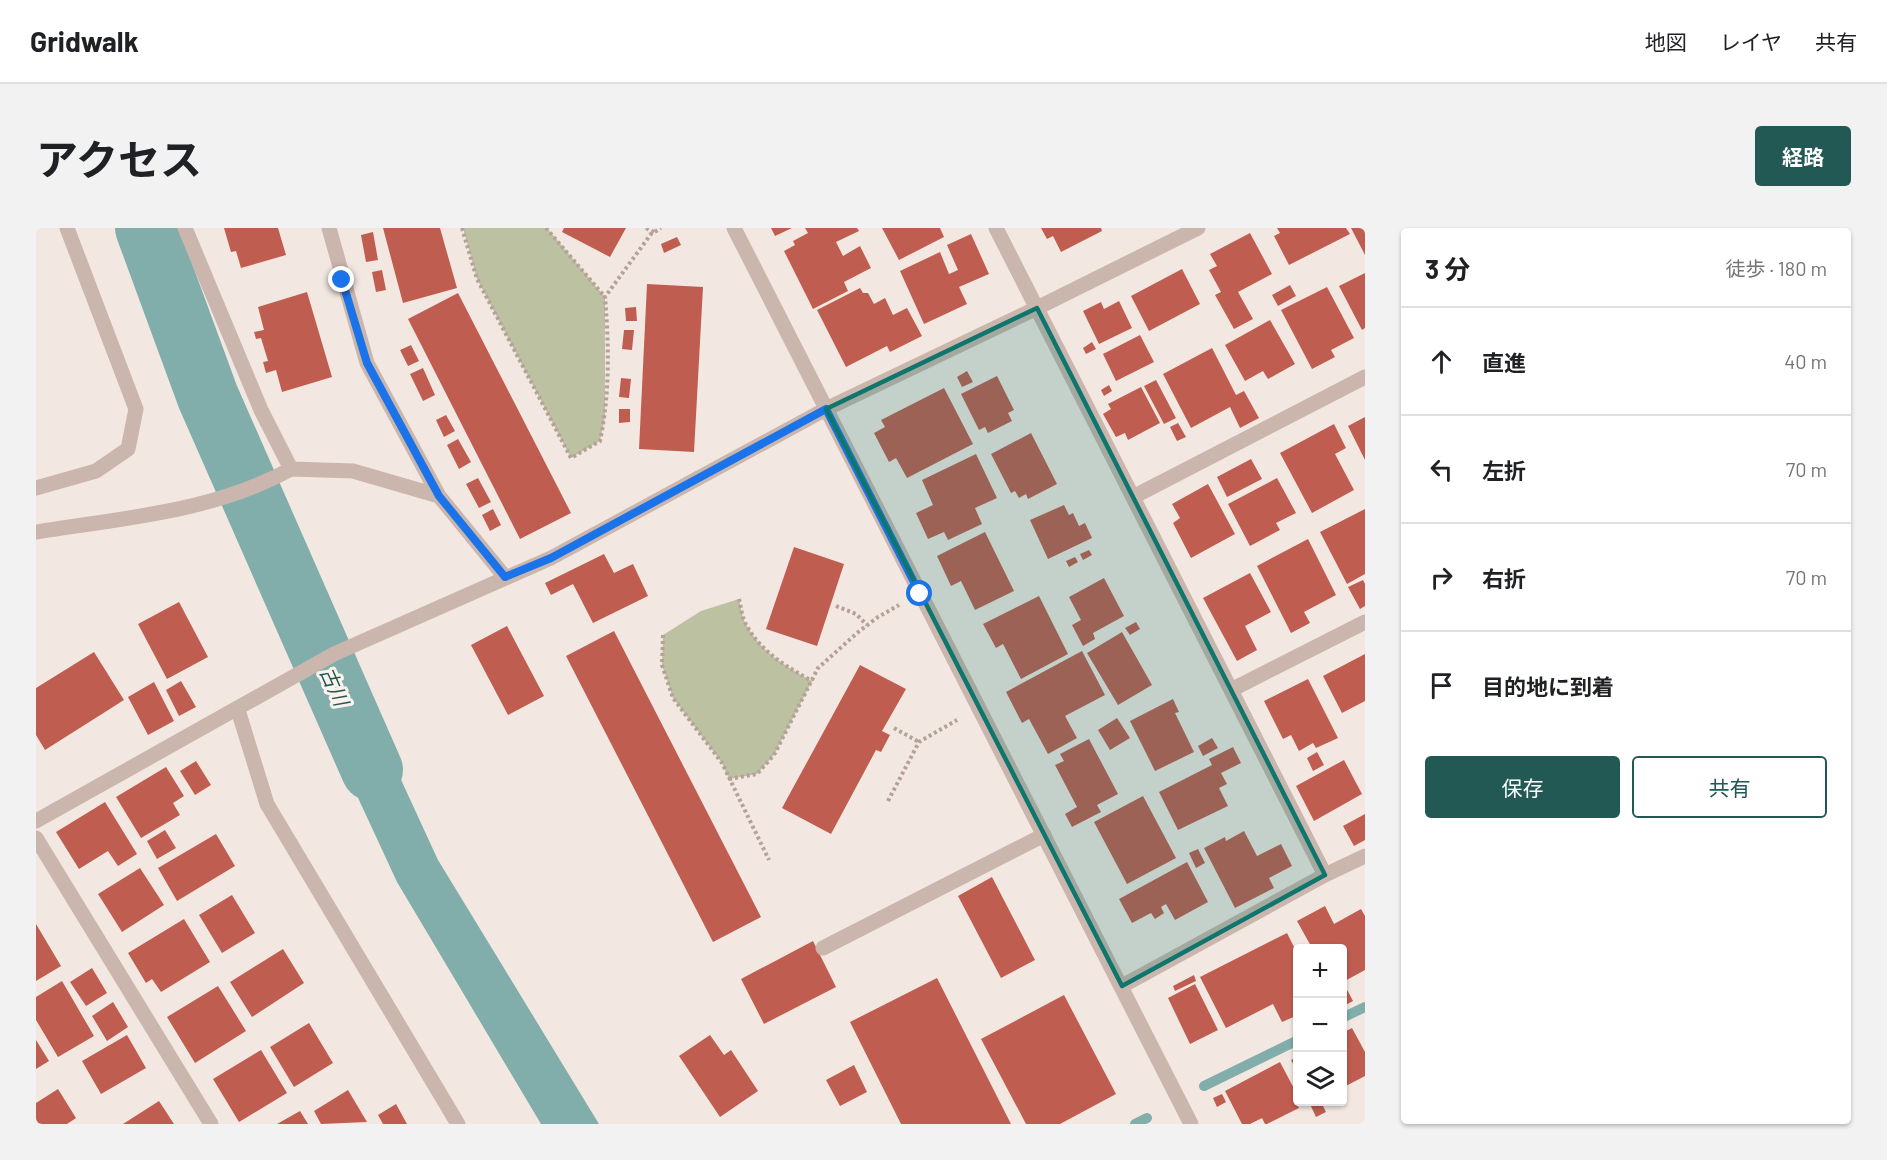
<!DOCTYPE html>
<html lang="ja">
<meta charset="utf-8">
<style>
body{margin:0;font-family:Barlow,"Noto Sans JP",sans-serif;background:#f2f2f2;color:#202124}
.controls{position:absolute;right:18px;bottom:18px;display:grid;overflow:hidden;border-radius:6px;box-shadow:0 2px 4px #0004}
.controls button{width:54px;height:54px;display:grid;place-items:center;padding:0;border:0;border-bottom:2px solid #e0e0e0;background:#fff;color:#202124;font:30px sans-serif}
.stop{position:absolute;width:18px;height:18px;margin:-14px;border:4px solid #1a73e8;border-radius:50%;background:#fff}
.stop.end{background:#1a73e8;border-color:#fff;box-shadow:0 2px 6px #0008}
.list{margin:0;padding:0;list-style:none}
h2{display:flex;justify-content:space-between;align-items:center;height:78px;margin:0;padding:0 24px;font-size:26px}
h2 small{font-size:20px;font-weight:400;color:#757577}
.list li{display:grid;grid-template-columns:39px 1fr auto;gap:18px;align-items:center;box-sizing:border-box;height:108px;padding:0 24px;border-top:2px solid #e0e0e0}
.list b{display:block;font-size:22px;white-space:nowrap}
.list em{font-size:20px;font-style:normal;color:#757577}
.actions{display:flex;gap:12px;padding:18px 24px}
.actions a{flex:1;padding:14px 0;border:2px solid #225955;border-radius:6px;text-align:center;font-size:21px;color:#225955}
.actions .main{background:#225955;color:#fff}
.icon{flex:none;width:33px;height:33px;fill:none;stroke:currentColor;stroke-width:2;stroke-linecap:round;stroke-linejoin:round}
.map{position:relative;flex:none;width:1329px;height:896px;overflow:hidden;border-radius:6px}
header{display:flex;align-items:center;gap:36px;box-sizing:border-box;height:84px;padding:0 30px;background:#fff;border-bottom:2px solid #e0e0e0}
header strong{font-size:28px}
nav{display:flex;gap:33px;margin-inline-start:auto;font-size:21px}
.intro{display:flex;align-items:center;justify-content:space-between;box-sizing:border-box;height:144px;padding:0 36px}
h1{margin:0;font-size:42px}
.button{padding:15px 27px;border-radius:6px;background:#225955;color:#fff;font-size:21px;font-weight:700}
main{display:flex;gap:36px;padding:0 36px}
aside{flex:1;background:#fff;border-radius:6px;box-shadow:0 2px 4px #0004}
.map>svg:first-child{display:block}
</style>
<header>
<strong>Gridwalk</strong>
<nav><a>地図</a><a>レイヤ</a><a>共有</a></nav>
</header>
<div class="intro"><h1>アクセス</h1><a class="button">経路</a></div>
<main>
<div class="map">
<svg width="1329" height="896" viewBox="0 0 1329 896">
<rect width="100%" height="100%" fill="#f2e8e1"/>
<path fill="#bbc1a1" d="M427 0H511L569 69V189L564 213 535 230 441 51Z
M703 371C705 379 706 391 711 398 725 424 751 439 776 453L738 527 721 546 693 551 686 535 637 470 626 437 627 407 665 383Z"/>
<path fill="#81aeaa" d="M320 454 402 632 563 896H505L361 654 279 477Z"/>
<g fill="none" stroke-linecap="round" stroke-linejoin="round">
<path stroke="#81aeaa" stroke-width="10" d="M1306 790 1329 779
M1168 858 1262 812
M1099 896 1111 890"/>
<path stroke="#81aeaa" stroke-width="62" d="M110 0 172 169 336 542"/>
</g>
<path fill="#c05d51" d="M188 0H242L250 27 205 40 200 23 195 24Z
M347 0H404L421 60 367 75Z
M528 0H590L574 29 526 4Z
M735 0H756L739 8Z
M769 0H821L823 3 800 14 807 28 824 18 835 40 808 54 812 63 777 81 748 23 759 17 757 13 772 5Z
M846 0H904L908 9 863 32Z
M1005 0H1065L1066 3 1025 24 1017 8 1011 11Z
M1241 0H1310L1314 6 1253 37 1238 8 1244 5Z
M1315 0H1329V27Z
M337 4 342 32 330 34 325 7Z
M1214 5 1236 46 1202 64 1217 91 1198 101 1179 67 1185 64 1173 42 1181 38 1174 26Z
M935 6 953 46 923 59 931 76 888 96 864 43 904 24 913 46 922 42 911 17Z
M641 9 645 17 628 25 625 16Z
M1146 41 1164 76 1113 103 1095 68Z
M346 42 350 62 340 64 336 44Z
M1329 45V100L1326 102 1303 58Z
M611 56 667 59 658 224 603 221Z
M1254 57 1260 68 1242 78 1236 67Z
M1291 59 1318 110 1295 122 1299 129 1276 141 1245 82Z
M824 60 827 65H832L838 76 849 70 857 87 871 80 886 108 854 124 851 118 810 139 781 82Z
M271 64 296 149 246 164 240 142 230 145 227 134 232 133 225 110 220 111 218 104 228 102 222 79Z
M422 65 535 285 484 311 372 91Z
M1083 73 1096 100 1063 116 1047 83 1065 74 1068 81Z
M600 79 601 93H590L589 80Z
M1234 92 1259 136 1232 151 1227 143 1209 153 1189 117Z
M588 102H598L596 122 586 121Z
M1104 107 1118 134 1080 153 1067 126Z
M1056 114 1060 121 1050 126 1047 120Z
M375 117 383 133 372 138 364 122Z
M1176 120 1200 167 1208 163 1223 190 1204 200 1194 179 1155 200 1127 146Z
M387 140 399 167 387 173 374 146Z
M931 143 937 154 926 159 921 149Z
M961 148 978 182 972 185 976 193 952 205 949 199 943 202 925 166Z
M585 150 595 151 593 170 583 169Z
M1120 152 1140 190 1128 196 1108 158Z
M1073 157 1076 163 1068 168 1065 162Z
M1105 159 1124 195 1092 212 1089 205 1080 209 1067 186 1075 181 1072 176Z
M908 160 937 216 871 250 860 230 853 234 838 205 849 199 845 192Z
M583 181H594V194L583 195Z
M410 187 419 203 408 209 400 192Z
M1329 189V232L1312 198Z
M1142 195 1150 209 1141 213 1134 199Z
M1298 196 1310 220 1299 226 1318 262 1276 285 1244 225Z
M995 205 1021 256 992 271 990 266 983 270 979 263 975 265 955 226Z
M422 211 435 234 423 241 411 217Z
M940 226 961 270 939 280 946 296 912 312 908 304 892 311 880 285 897 277 886 252Z
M1215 231 1226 251 1191 269 1181 249Z
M442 250 455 274 443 280 430 256Z
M1241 250 1260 285 1240 295 1244 302 1214 318 1192 276Z
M1172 256 1199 306 1155 330 1137 295 1144 290 1136 276Z
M1028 277 1033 287 1037 285 1043 298 1049 295 1056 310 1012 331 994 292Z
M457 281 465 297 454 303 446 287Z
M1329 281V346L1311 356 1284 304Z
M949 304 978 363 939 382 925 353 915 358 901 328Z
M1272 311 1300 367 1268 384 1274 395 1255 405 1221 338Z
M758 319 808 336 781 418 730 401Z
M1053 322 1056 327 1047 332 1044 326Z
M568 326 578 345 597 336 612 368 557 395 537 356 515 367 509 355Z
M1039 329 1042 334 1033 339 1030 333Z
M1214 345 1235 384 1209 398 1221 422 1201 433 1167 370Z
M1068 350 1088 388 1057 405 1059 411 1047 418 1036 397 1045 392 1033 369Z
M1327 352 1329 356V378L1324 381 1312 359Z
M1003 368 1032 426 985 451 967 416 960 420 947 396Z
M143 374 172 429 131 451 102 396Z
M1100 394 1104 401 1094 407 1089 400Z
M471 398 508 468 472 487 435 417Z
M578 403 725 689 677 714 530 428Z
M1086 404 1116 457 1082 477 1051 425Z
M1046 423 1069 467 1029 488 1041 510 1012 526 993 491 986 495 970 464Z
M58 424 88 472 9 522 0 507V460Z
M1329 426V473L1306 485 1287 448Z
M824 437 870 461 846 503 854 507 845 524 840 522 795 606 746 580Z
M1272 451 1302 510 1280 520 1277 515 1263 523 1255 507 1247 511 1228 473Z
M145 453 160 479 143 488 130 462Z
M118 454 138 493 112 507 92 469Z
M1137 471 1143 484 1139 485 1158 524 1119 543 1094 493Z
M1081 490 1094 510 1074 522 1062 502Z
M1176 510 1182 520 1167 528 1162 518Z
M1053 511 1082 566 1061 577 1065 584 1036 599 1029 586 1041 579 1019 537 1028 533 1024 526Z
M1197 519 1205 535 1185 545 1191 556 1183 560 1192 578 1142 602 1123 564 1176 537 1173 531Z
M1281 524 1288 537 1277 543 1271 530Z
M1308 532 1326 566 1278 593 1260 558Z
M160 533 175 557 159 567 144 543Z
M130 539 148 568 137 575 144 587 105 610 80 569Z
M1107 568 1140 630 1091 656 1058 594Z
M69 574 101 626 82 638 72 623 43 641 20 604Z
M1329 586V612L1318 618 1307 598Z
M129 602 140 620 121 631 111 613Z
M1208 603 1221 628 1245 616 1256 638 1233 650 1238 660 1199 680 1168 620 1189 609 1190 613Z
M180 606 199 638 141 673 122 640Z
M1162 621 1169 635 1160 640 1153 625Z
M1151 634 1172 674 1139 692 1130 676 1125 679 1128 685 1119 691 1115 685 1096 695 1083 671Z
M104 640 128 677 86 704 62 666Z
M956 649 999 732 965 750 922 668Z
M196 667 219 705 186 725 163 687Z
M1289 678 1298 696 1325 681 1329 688V742L1307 754 1317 773 1306 779V720H1276L1261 693Z
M148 691 174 734 125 764 116 751 110 755 92 725Z
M0 696 25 738 0 753Z
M1251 705 1262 727V787L1246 794 1237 776 1190 800 1164 749Z
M777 713 800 759 728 796 705 751Z
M247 721 268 755 216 789 194 754Z
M56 740 71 765 50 778 34 754Z
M1158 747 1160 753 1139 763 1137 758Z
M901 750 975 896H865L814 794Z
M26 753 58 808 22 829 0 792V769Z
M1159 756 1182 802 1154 816 1132 770Z
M182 758 210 803 159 835 131 789Z
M1028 767 1080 866 1024 896H990L945 811Z
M77 774 92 799 71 813 56 788Z
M273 795 297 835 258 859 234 819Z
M1316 800 1329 824V848L1306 860V805Z
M91 807 110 840 65 866 46 833Z
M674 807 688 827 695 822 722 863 684 889 643 828Z
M0 812 13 833 0 841Z
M225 822 251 865 203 894 177 851Z
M1262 829V845L1255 832Z
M1244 834 1262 868 1260 875 1263 880 1231 896H1229L1226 890 1214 896H1206L1189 863Z
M818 837 831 864 804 878 790 852Z
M22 861 40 890 31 896H0V875Z
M312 862 331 894 285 896 278 883Z
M1186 866 1190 874 1181 879 1177 870Z
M123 873 138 896H87Z
M1273 874H1285L1290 884 1280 889Z
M360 876 371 896H347L342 887Z
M264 883 272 896H241Z"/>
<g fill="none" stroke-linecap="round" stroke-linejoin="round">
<path stroke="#b6a097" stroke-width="4" stroke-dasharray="3 3" stroke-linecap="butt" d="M426 0 441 51 535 230 564 213C574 166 573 117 569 69L615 6 625 0
M510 0 569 69
M610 0 618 4
M703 371C705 379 706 391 711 398 725 424 751 439 776 453
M800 378 820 386 831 397
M627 407 626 437 637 470 686 535 733 632
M858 500 883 514
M693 551 721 546 738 527 782 440 821 405 842 389 863 377
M852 573 883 514 921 492"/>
<path stroke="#cab6ad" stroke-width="15" d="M0 260 60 243 92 221 100 181 31 0
M787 720 1008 607"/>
<path stroke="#cab6ad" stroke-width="15" d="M149 0 225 182 255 241 317 243 403 268
M293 0 331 135 403 268 469 349
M960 0 1289 647
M1097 269 1329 149
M0 304C87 290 177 284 255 241
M1195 462 1329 394
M0 593 298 426 515 330 790 181 1001 80 1162 0
M0 610 175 896
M1086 758 1289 647 1329 628"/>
<path stroke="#cab6ad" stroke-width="15" d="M698 0 1155 896
M202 482 231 576 422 896"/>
</g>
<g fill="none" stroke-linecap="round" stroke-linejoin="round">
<path stroke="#1a73e8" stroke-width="8" d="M306 52 331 135 403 268 469 349 515 330 790 181 884 366"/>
</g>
<path fill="#0f766e" fill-opacity="0.2" stroke="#0f766e" stroke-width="4.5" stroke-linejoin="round" d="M1001 80 1289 647 1086 758 790 181Z"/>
<g text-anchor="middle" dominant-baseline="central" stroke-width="6" stroke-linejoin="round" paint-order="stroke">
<g font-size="20" font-style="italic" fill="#225955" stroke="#faf2ed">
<text transform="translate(299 458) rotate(66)">古川</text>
</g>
</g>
</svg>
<div class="controls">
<button>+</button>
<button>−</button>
<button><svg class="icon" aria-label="layers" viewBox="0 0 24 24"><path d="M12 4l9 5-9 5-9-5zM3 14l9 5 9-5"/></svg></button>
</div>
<div class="stop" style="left:884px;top:366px"></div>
<div class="stop end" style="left:306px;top:52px"></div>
</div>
<aside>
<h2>3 分<small>徒歩 · 180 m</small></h2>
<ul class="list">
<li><svg class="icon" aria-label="ahead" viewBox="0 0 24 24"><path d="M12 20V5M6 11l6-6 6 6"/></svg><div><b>直進</b></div><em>40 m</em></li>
<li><svg class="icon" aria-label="left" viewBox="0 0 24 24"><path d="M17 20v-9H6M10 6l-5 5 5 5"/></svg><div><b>左折</b></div><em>70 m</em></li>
<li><svg class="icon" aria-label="right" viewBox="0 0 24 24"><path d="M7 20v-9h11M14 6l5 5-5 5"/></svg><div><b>右折</b></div><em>70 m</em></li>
<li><svg class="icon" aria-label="arrive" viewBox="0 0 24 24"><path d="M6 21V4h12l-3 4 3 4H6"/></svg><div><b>目的地に到着</b></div></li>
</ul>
<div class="actions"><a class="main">保存</a><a>共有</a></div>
</aside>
</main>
